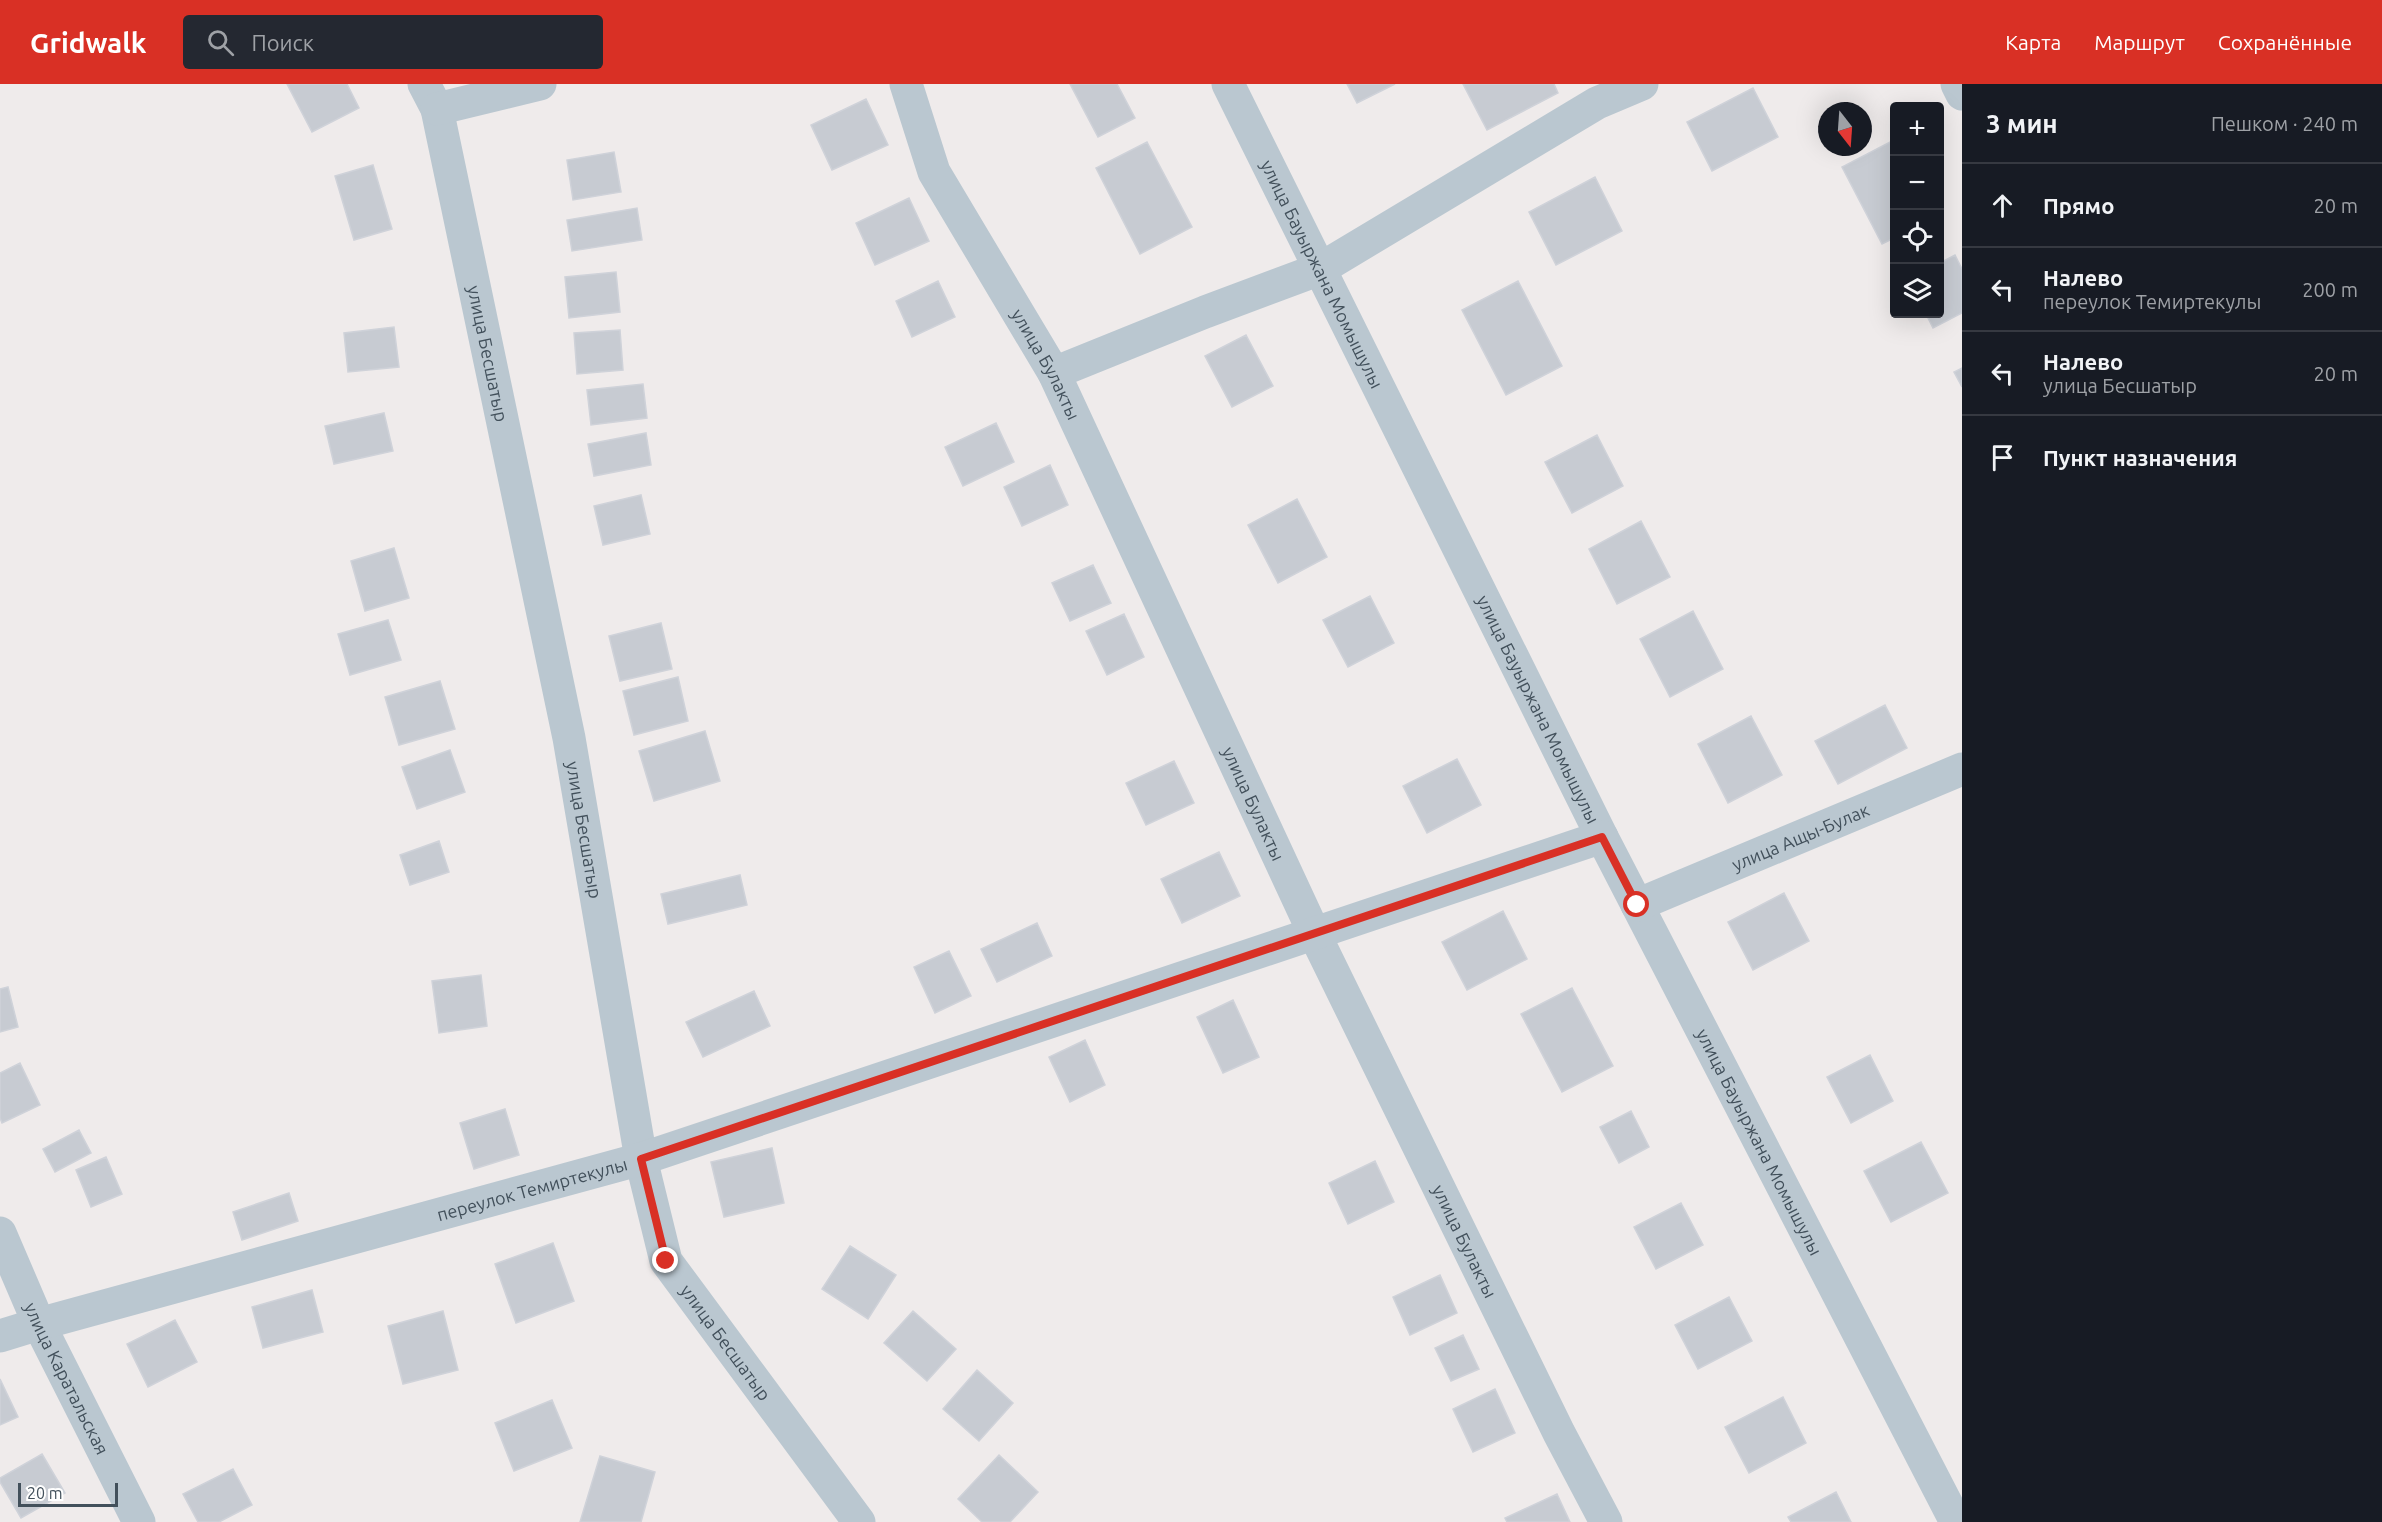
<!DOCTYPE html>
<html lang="ru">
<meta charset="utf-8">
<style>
body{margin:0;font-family:Ubuntu,sans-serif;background:#242831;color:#f1f3f6}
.controls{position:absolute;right:18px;top:18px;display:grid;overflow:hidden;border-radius:6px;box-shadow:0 6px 24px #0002}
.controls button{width:54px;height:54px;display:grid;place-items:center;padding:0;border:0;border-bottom:2px solid #363941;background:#171b24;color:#f1f3f6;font:30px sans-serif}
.compass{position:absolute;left:1818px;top:18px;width:54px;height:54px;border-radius:50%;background:#171b24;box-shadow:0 6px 24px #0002;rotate:163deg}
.scale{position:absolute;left:18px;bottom:15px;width:100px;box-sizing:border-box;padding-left:6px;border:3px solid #42505b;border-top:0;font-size:16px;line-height:21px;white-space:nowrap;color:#42505b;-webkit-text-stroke:4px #fff;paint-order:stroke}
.stop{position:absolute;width:18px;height:18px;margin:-14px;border:4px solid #d93025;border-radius:50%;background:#fff}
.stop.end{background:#d93025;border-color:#fff;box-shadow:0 2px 6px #0008}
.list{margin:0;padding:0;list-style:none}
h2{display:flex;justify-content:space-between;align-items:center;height:78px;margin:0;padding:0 24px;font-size:26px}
h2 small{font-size:20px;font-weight:400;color:#9ea1a6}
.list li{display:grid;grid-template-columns:39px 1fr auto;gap:18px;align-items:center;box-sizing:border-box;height:84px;padding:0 24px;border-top:2px solid #363941}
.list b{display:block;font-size:22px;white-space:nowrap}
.list p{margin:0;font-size:20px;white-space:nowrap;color:#9ea1a6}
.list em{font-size:20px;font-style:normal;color:#9ea1a6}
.icon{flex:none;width:33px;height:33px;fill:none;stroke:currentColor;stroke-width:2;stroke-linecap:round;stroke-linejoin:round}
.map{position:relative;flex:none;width:1962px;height:1438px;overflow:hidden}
header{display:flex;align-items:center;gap:36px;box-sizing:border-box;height:84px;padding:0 30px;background:#d93025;color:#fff}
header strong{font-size:28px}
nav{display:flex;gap:33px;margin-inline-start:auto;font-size:21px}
.search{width:420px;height:54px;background:#242831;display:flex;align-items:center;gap:15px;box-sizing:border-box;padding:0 21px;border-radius:6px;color:#9ea1a6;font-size:22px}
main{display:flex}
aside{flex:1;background:#171b24}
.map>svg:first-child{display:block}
</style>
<header>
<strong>Gridwalk</strong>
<div class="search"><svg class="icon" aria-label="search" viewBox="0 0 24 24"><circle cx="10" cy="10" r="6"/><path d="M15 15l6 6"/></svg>Поиск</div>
<nav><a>Карта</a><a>Маршрут</a><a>Сохранённые</a></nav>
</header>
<main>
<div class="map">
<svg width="1962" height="1438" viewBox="0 0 1962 1438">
<rect width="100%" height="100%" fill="#efebeb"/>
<path fill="#c7cbd2" stroke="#cfd2d9" stroke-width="1.5" d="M287 0H347L359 24 312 48Z
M1070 0H1117L1135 34 1098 53Z
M1347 0H1395L1357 19Z
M1463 0H1554L1558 9 1487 46Z
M1753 4 1778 53 1712 87 1687 38Z
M866 15 888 61 832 86 811 41Z
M1894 56V154L1882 160 1842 83Z
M1147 58 1192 143 1140 170 1096 84Z
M614 68 621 108 573 116 567 76Z
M373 81 392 145 354 156 335 92Z
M1595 93 1622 147 1556 181 1529 128Z
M909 114 929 157 875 181 856 139Z
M637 124 642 156 572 167 567 136Z
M1955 171 1962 185V229L1933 244 1926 230H1940V179Z
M616 188 620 228 569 234 565 193Z
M938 197 955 233 912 253 896 217Z
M1518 197 1562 282 1506 311 1462 226Z
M394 243 399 283 348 288 344 249Z
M620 246 623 286 577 290 574 249Z
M1246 251 1273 302 1232 323 1205 272Z
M1962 284V303L1954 288Z
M643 300 647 334 591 341 587 306Z
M384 329 393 367 334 380 325 342Z
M996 339 1014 378 963 402 945 363Z
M646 349 651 381 594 392 588 360Z
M1597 351 1623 402 1572 429 1545 378Z
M1050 381 1068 421 1022 442 1004 403Z
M641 411 650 450 603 461 594 422Z
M1297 415 1327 473 1278 499 1248 441Z
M1641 437 1670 493 1617 520 1589 465Z
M394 464 409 514 365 527 351 477Z
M1093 481 1111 519 1070 537 1052 499Z
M1370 512 1394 559 1348 583 1323 536Z
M1693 527 1723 585 1670 613 1640 555Z
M1124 530 1144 573 1107 591 1086 547Z
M388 536 401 576 350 591 338 550Z
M661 539 672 585 620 597 609 552Z
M678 593 688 637 634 651 623 607Z
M440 597 455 645 399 661 385 613Z
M1885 621 1907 664 1838 700 1815 657Z
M1751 632 1782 691 1728 719 1698 660Z
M705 647 720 697 654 717 639 667Z
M450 666 465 708 417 725 402 683Z
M1457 675 1481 721 1427 749 1403 702Z
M1174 677 1194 719 1146 741 1126 699Z
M439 757 449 788 410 801 400 771Z
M1219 768 1240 812 1182 839 1161 795Z
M740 791 747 821 668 840 661 810Z
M1784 809 1809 857 1753 886 1728 838Z
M1503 827 1527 875 1467 906 1442 858Z
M1037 839 1052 872 997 898 981 865Z
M949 867 971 912 935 929 914 883Z
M481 891 487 942 439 949 432 897Z
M8 903 18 943 0 948V905Z
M1572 904 1613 982 1562 1008 1521 930Z
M754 907 770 942 703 973 686 938Z
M1233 916 1259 973 1223 989 1197 933Z
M1085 956 1105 1001 1070 1018 1049 973Z
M1870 971 1893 1017 1851 1039 1827 993Z
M20 979 40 1021 2 1039 0 1034V989Z
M505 1025 519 1071 474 1085 460 1039Z
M1631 1027 1649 1063 1619 1079 1600 1043Z
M79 1046 91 1069 55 1088 43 1065Z
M1921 1058 1948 1109 1891 1138 1864 1087Z
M772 1064 784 1119 724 1133 711 1078Z
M106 1073 122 1110 91 1123 76 1086Z
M1375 1077 1394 1118 1348 1140 1329 1099Z
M289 1109 298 1137 242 1156 233 1128Z
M1681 1119 1703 1161 1656 1185 1634 1143Z
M553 1159 574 1217 516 1239 495 1180Z
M850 1162 896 1191 868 1235 822 1205Z
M1440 1191 1457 1229 1410 1251 1393 1213Z
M312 1206 323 1248 263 1264 252 1223Z
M1729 1213 1752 1257 1698 1285 1675 1241Z
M443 1227 458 1286 403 1300 388 1242Z
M913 1227 956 1265 927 1297 884 1259Z
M175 1236 197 1278 148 1303 127 1260Z
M1463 1251 1479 1285 1451 1297 1435 1264Z
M977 1286 1013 1319 979 1357 943 1325Z
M0 1295 18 1333 0 1341Z
M1495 1305 1515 1349 1473 1368 1453 1325Z
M1783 1313 1806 1359 1749 1389 1725 1343Z
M552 1316 572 1364 514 1387 495 1339Z
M42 1370 65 1409 21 1434 0 1398V1394Z
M999 1371 1038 1408 1010 1438H982L958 1415Z
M600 1372 655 1388 641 1438H580Z
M233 1385 252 1421 219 1438H198L183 1410Z
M1836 1408 1851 1438H1791L1788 1433Z
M1557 1410 1570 1438H1507L1505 1434Z"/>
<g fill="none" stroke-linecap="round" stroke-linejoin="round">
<g stroke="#bac7d0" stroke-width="33">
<path id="s1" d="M424 0 437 25 569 654 641 1075 666 1177 859 1438"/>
<path id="s2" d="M906 0 934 88 1054 289 1314 849 1559 1349 1606 1438"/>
<path id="s3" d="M1228 0 1602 753 1956 1438"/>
<path d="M1957 0 1962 10"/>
<path d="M437 25 540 0"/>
<path d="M1054 289 1205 228 1320 185 1597 19 1642 0"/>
<path id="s4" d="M1637 821 1962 685"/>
<path id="s5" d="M0 1149 39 1240 139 1438"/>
<path id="s6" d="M0 1252 39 1240 641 1075 1602 753"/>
</g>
</g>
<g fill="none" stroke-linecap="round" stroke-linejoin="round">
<path stroke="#d93025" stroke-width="8" d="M666 1177 641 1075 1602 753 1637 821"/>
</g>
<g text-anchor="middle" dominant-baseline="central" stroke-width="4.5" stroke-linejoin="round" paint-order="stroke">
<g font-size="18" fill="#42505b" stroke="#fff">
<text stroke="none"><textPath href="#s3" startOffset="212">улица Бауыржана Момышулы</textPath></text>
<text stroke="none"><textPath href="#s1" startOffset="278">улица Бесшатыр</textPath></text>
<text stroke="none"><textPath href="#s2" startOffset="315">улица Булакты</textPath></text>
<text stroke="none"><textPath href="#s3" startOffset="698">улица Бауыржана Момышулы</textPath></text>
<text stroke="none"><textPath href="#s2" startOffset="801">улица Булакты</textPath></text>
<text stroke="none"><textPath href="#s1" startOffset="764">улица Бесшатыр</textPath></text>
<text stroke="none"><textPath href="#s4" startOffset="177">улица Ащы-Булак</textPath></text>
<text stroke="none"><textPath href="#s3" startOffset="1184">улица Бауыржана Момышулы</textPath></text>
<text stroke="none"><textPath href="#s6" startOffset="552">переулок Темиртекулы</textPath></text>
<text stroke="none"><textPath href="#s2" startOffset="1287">улица Булакты</textPath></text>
<text stroke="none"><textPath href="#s1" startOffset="1304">улица Бесшатыр</textPath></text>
<text stroke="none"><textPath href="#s5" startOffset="160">улица Каратальская</textPath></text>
</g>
</g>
</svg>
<div class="controls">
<button>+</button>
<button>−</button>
<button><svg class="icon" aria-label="locate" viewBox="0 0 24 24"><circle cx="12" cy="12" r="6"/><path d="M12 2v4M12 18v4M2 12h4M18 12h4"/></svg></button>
<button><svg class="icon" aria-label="layers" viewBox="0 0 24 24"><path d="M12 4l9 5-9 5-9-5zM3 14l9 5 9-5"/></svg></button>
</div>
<svg class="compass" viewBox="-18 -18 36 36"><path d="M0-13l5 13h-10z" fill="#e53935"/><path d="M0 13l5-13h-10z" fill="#9ea1a6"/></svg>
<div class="scale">20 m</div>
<div class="stop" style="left:1637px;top:821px"></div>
<div class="stop end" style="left:666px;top:1177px"></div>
</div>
<aside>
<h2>3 мин<small>Пешком · 240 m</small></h2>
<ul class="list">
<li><svg class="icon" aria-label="ahead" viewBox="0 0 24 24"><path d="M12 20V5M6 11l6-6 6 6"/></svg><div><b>Прямо</b></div><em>20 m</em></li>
<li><svg class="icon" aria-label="left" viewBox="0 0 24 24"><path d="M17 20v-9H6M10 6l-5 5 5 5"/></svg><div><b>Налево</b><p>переулок Темиртекулы</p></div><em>200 m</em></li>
<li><svg class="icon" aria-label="left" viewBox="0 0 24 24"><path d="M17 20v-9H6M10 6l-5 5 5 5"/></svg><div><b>Налево</b><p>улица Бесшатыр</p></div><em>20 m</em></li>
<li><svg class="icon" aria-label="arrive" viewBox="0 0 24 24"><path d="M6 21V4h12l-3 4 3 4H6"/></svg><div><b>Пункт назначения</b></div></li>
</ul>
</aside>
</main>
